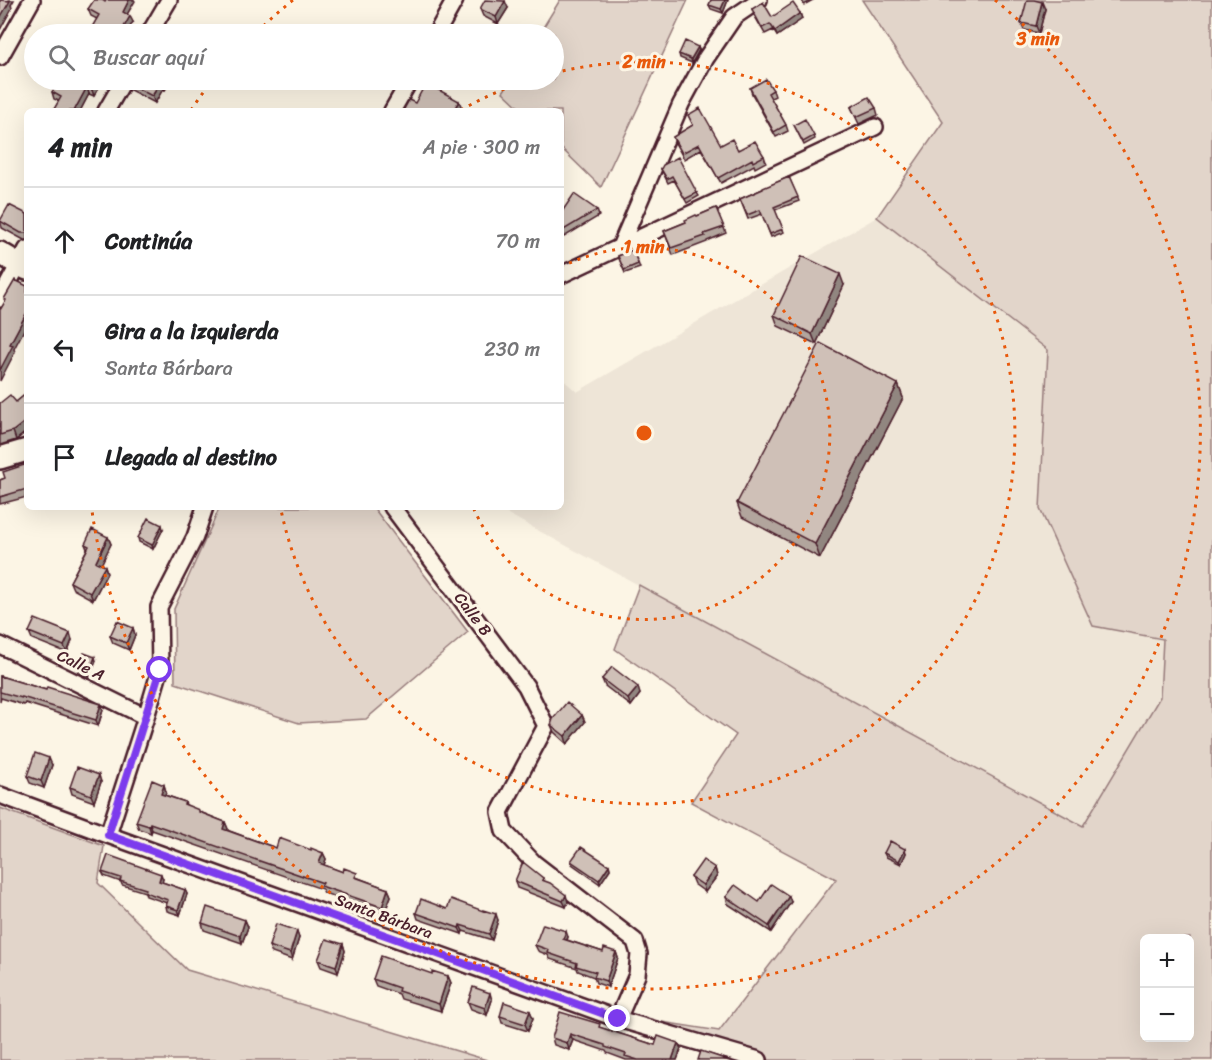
<!DOCTYPE html>
<html lang="es">
<meta charset="utf-8">
<style>
body{margin:0;font-family:Sriracha,sans-serif;background:#f6f6f6;color:#202124}
.controls{position:absolute;right:18px;bottom:18px;display:grid;overflow:hidden;border-radius:9px;box-shadow:0 6px 24px #0002}
.controls button{width:54px;height:54px;display:grid;place-items:center;padding:0;border:0;border-bottom:2px solid #e0e0e0;background:#fff;color:#202124;font:30px sans-serif}
.stop{position:absolute;width:18px;height:18px;margin:-14px;border:4px solid #7c3aed;border-radius:50%;background:#fff}
.stop.end{background:#7c3aed;border-color:#fff;box-shadow:0 2px 6px #0008}
.list{margin:0;padding:0;list-style:none}
h2{display:flex;justify-content:space-between;align-items:center;height:78px;margin:0;padding:0 24px;font-size:26px}
h2 small{font-size:20px;font-weight:400;color:#757577}
.list li{display:grid;grid-template-columns:39px 1fr auto;gap:18px;align-items:center;box-sizing:border-box;height:108px;padding:0 24px;border-top:2px solid #e0e0e0}
.list b{display:block;font-size:22px;white-space:nowrap}
.list p{margin:0;font-size:20px;white-space:nowrap;color:#757577}
.list em{font-size:20px;font-style:normal;color:#757577}
.icon{flex:none;width:33px;height:33px;fill:none;stroke:currentColor;stroke-width:2;stroke-linecap:round;stroke-linejoin:round}
.map{position:relative;flex:none;width:1212px;height:1060px;overflow:hidden}
.search{position:absolute;background:#fff;box-shadow:0 6px 24px #0002;left:24px;top:24px;width:540px;height:66px;display:flex;align-items:center;gap:15px;box-sizing:border-box;padding:0 21px;border-radius:33px;color:#757577;font-size:22px}
.panel{position:absolute;background:#fff;box-shadow:0 6px 24px #0002;left:24px;top:108px;width:540px;height:402px;border-radius:9px}
.map>svg:first-child{display:block}
</style>
<div class="map">
<svg width="1212" height="1060" viewBox="0 0 1212 1060">
<rect width="100%" height="100%" fill="#fcf5e5"/>
<filter id="ink" filterUnits="userSpaceOnUse"><feTurbulence type="fractalNoise" baseFrequency=".0167" numOctaves="2"/><feDisplacementMap in="SourceGraphic" scale="12" xChannelSelector="R" yChannelSelector="G"/><feConvolveMatrix kernelMatrix="1 2 1 2 8 2 1 2 1" color-interpolation-filters="sRGB"/></filter>
<g filter="url(#ink)">
<path fill="#eee5d7" d="M877 217 1048 350 1040 509 1163 638 1161 697 1084 827 495 507H561V378L577 392Z"/>
<path fill="#e2d5ca" stroke="#967a7a" stroke-width="1.5" fill-rule="evenodd" d="M560 0H688L601 187 561 148V111H523L503 92 511 80H554V34H539Z
M862 0H1212V1060H760L636 1018 719 1031 836 879 691 802 736 735 615 649 639 585 1083 826 1160 697 1163 639 1093 626 1040 509 1048 350 877 217 943 122ZM1144 938H1190V1038H1144Z
M220 507H373L468 632 366 719 299 723 175 683 174 609Z
M0 808 104 846 98 883 187 970 487 1060H0Z"/>
<g fill="none" stroke-linecap="round" stroke-linejoin="round">
<defs>
<path id="street" d="M149 34 169 0
M436 34 455 0
M0 57 32 0
M106 111 124 80
M392 111 410 80
M620 247 681 104 706 58 734 17 759 0
M561 275 875 127
M0 299 27 249
M392 507 526 686 546 726 500 812 504 831 534 863 635 941 639 954 637 975 618 1019
M0 645 146 717
M0 795 108 835 618 1019 759 1060
M108 835 146 717 160 670 159 607 195 537 205 507"/>
<path id="secondary" d="M0 253 27 269
M0 458 27 450"/>
</defs>
<use href="#street" stroke="#4a1f2b" stroke-width="20"/>
<use href="#secondary" stroke="#4a1f2b" stroke-width="26"/>
<use href="#street" stroke="#fcf5e5" stroke-width="15"/>
<use href="#secondary" stroke="#fcf5e5" stroke-width="21"/>
</g>
<path fill="#b2a59d" stroke="#4a1f2b" stroke-width="1.5" d="M106 0H134L127 14 133 22 97 19 91 16 88 9 105 2Z
M711 0H728L723 13 711 9 709 5Z
M802 0H813L804 5Z
M508 8 498 24 483 16 480 9Z
M752 9 772 17 800 13 802 19 777 36 773 30 765 34 754 15Z
M1045 9 1039 33 1024 30 1021 23Z
M698 47 699 50 692 63 680 58 679 54Z
M103 80 94 96 89 94 80 111H53L59 101 54 99 52 92Z
M171 80 165 90 163 89 155 103 130 90 127 83Z
M750 88 773 90 775 96 771 98 786 125 788 131 776 137 752 94Z
M851 107 876 108 878 115 859 124Z
M688 115 721 145 764 156 766 162 755 168 754 165 721 183 701 149 684 159 675 143 673 137 693 125Z
M794 125 814 136 815 139 804 145Z
M661 169 697 193 699 196 687 203 674 180 668 183Z
M789 177 799 201 775 210 784 232 771 237 762 214 748 219 740 199 763 189Z
M716 208 726 233 707 241V242L673 255 664 231 686 222 697 216Z
M597 210 599 216 564 237 561 232V213Z
M27 214V240H24L2 228 0 220Z
M633 250 640 268 625 273 618 256Z
M844 285 816 344 778 326 774 315Z
M898 384 903 398 820 558 742 517 737 503Z
M27 393V431L16 440 0 445V403L16 402Z
M27 464V497L0 504V480L5 478Z
M163 529 153 549 139 542 138 538Z
M108 537 111 544 101 564 105 566 107 573 93 600 73 589 70 582 87 549 85 544Z
M133 628 135 635 129 650 113 643 110 636Z
M29 632 72 640 67 653 32 639Z
M96 661 89 678 79 673 77 669Z
M0 676 46 690 101 704 103 710 98 726 25 703 24 705 1 698 0 702Z
M602 679 640 694 631 706 605 686Z
M582 715 585 722 567 744 554 732 551 725Z
M52 765 44 788 30 783 27 776Z
M101 782 94 802 72 794 70 787Z
M164 785 166 792 165 795 185 802 186 805 200 812 225 822 228 829 227 830 276 848 311 850 323 853 326 859 324 865 388 889 391 896 384 914 324 893 322 889 152 830 151 833 139 829 136 822Z
M884 853H906L901 864 886 857Z
M571 861 609 865 610 869 600 884 572 864Z
M715 868 717 876 705 892 694 884 691 877Z
M102 872 163 879 162 882 185 890 187 894 180 915 167 911 166 906 167 903 146 896 145 892 122 885 121 882 104 876Z
M543 878 544 881 568 902 566 907 517 888 515 881Z
M726 897 759 902H791L771 932 728 904Z
M447 909 483 911 498 920 492 940 463 931 462 934 418 919 416 913Z
M245 920 248 927 242 943 204 930 202 923Z
M568 937 567 940 603 952H616L618 958 608 987 596 983 594 977 578 971 577 968 550 959 548 955 538 951 535 945Z
M299 938 292 960 272 953 269 946Z
M343 944 345 951 338 973 321 967 318 960Z
M432 974 448 976 451 983 441 1011 401 999 399 994 376 986 373 979Z
M492 1000 487 1015 471 1009 468 1002Z
M530 1011 533 1018 528 1031 502 1023 500 1016Z
M601 1028 655 1045 681 1049 677 1060H626L607 1053 606 1051 573 1040 569 1050 554 1045 552 1038Z"/>
<path fill="#918680" stroke="#4a1f2b" stroke-width="1.5" d="M8 0H14L11 5 12 8 0 30V18Z
M129 0H134L135 1 125 18 123 12Z
M725 0H728L723 13 721 9Z
M505 1 508 8 498 24 496 17Z
M1042 2 1045 9 1039 33 1036 26Z
M800 13 802 19 777 36 775 31Z
M130 16 133 22 126 34H120Z
M698 47 699 50 692 63 691 59Z
M97 80H103L94 96 92 90Z
M164 80H171L165 90 163 83Z
M161 82 163 89 155 103 152 96Z
M87 87 89 94 80 111H74Z
M459 101 462 108 460 111H453Z
M840 274 844 285 816 344 812 334Z
M26 314 27 324 14 349 15 352 0 381V370L10 344Z
M898 384 903 398 820 558 815 544Z
M27 420V431L16 440 13 431Z
M162 525 163 529 153 549 152 545Z
M108 537 111 544 99 569 96 562Z
M105 566 107 573 93 600 90 593Z
M133 628 135 635 129 650 126 643Z
M70 633 72 640 67 653 64 646Z
M95 657 96 661 89 678 88 675Z
M638 687 640 694 631 706 628 699Z
M101 704 103 710 98 726 96 720Z
M582 715 585 722 567 744 565 736Z
M49 758 52 765 44 788 41 781Z
M99 775 101 782 94 802 91 795Z
M164 785 166 792 163 800 161 794Z
M225 822 228 829 225 835 223 829Z
M150 823 152 830 151 833 149 826Z
M905 849 906 853 901 864 899 861Z
M323 853 326 859 322 870 319 863Z
M609 865 610 869 600 884 599 880Z
M715 868 717 876 705 892 703 885Z
M161 874 163 879 161 885 159 881Z
M388 889 391 896 384 914 382 907Z
M185 890 187 894 180 915 178 910Z
M566 895 568 902 566 907 563 901Z
M789 896 791 902 771 932 769 926Z
M496 914 498 920 492 940 489 934Z
M245 920 248 927 242 943 240 936Z
M460 925 463 931 462 934 459 928Z
M297 931 299 938 292 960 290 953Z
M566 931 568 937 565 944 563 939Z
M343 944 345 951 338 973 336 966Z
M616 952 618 958 608 987 606 981Z
M448 976 451 983 441 1011 439 1004Z
M490 993 492 1000 487 1015 485 1008Z
M530 1011 533 1018 528 1031 525 1024Z
M570 1034 573 1040 569 1050 567 1043Z
M678 1043 681 1049 677 1060H672Z"/>
<path fill="#cfc0b7" stroke="#4a1f2b" stroke-width="1.5" d="M0 0 10 1 0 18Z
M94 0H102L105 2 106 0H129L123 12 130 16 120 34H88L99 15 88 9Z
M485 0 505 1 496 17 480 9Z
M711 0H725L721 9 709 5Z
M1027 0H1034L1042 2 1036 26 1021 23Z
M763 2 772 17 793 3 800 13 775 31 770 24 762 28 752 9Z
M457 29 468 34H454Z
M685 41 698 47 691 59 679 54Z
M766 79 773 90 768 93 786 125 774 132 750 88Z
M59 80H97L92 90 87 87 74 111H53L61 97 52 92Z
M128 80H164L163 83 161 82 152 96 127 83Z
M426 83 459 101 453 111H403L409 100 415 103Z
M869 97 876 108 856 117 851 107Z
M700 108 721 145 732 139 738 150 755 141 764 156 753 162 752 159 718 178 699 144 682 153 673 137 693 125 688 115Z
M805 119 814 136 803 142 794 125Z
M678 157 697 193 685 199 672 176 667 179 661 169 663 165Z
M789 177 798 197 774 207 783 229 770 234 760 210 747 215 740 199 763 189V188Z
M574 194 597 210 562 231 561 229V213Z
M9 205 27 214V233H21L0 221Z
M716 208 724 227 704 234 705 236 671 248 664 231 686 222 685 220 696 215 697 216Z
M633 250 638 264 624 270 618 256Z
M802 256 840 274 812 334 774 315Z
M15 280 27 286V314H26L10 344 13 345 0 370V310L6 300 4 299Z
M820 343 898 384 815 544 737 503Z
M27 393V420L13 431 0 435V403L10 395 16 402Z
M27 464V489L0 497V480L5 478 3 472Z
M148 518 162 525 152 545 138 538Z
M92 529 108 537 96 562 105 566 90 593 70 582 89 546 85 544Z
M35 619 70 633 64 646 29 632Z
M117 621 133 628 126 643 110 636Z
M84 653 95 657 88 675 77 669Z
M612 667 638 687 628 699 602 679Z
M0 676 46 690 47 687 101 704 96 720 22 697V698L0 692Z
M567 702 582 715 565 736 551 725 553 719Z
M35 753 49 758 41 781 27 776Z
M77 767 99 775 91 795 70 787Z
M152 780 164 785 161 794 185 802 184 804 199 810V812L225 822 223 829 276 848 279 838 311 850V848L323 853 319 863 343 872 344 868 357 873 355 877 388 889 382 907 321 886 323 883 150 823 149 826 136 822Z
M890 841 905 849 899 861 884 853Z
M581 847 609 865 599 880 571 861Z
M108 855 161 874 159 881 185 890 178 910 166 906 168 900 145 892 146 889 120 881 121 878 102 872Z
M703 860 715 868 703 885 691 877Z
M523 862 543 878 542 880 550 883 566 895 563 901 515 881Z
M771 884 789 896 769 926 726 897 735 885 759 902Z
M421 899 447 909 451 899 483 911V910L496 914 489 934 460 925 459 928 416 913Z
M207 907 245 920 240 936 202 923Z
M276 924 297 931 290 953 269 946Z
M543 924 566 931 563 939 603 952 604 948 616 952 606 981 594 977 596 972 576 966 577 963 548 953 549 950 535 945Z
M326 939 343 944 336 966 318 960Z
M381 956 432 974V971L448 976 439 1004 398 991 399 988 373 979Z
M473 987 490 993 485 1008 468 1002Z
M504 1002 530 1011 525 1024 500 1016Z
M560 1012 600 1024 599 1027 655 1045 658 1036 678 1043 672 1060H638L625 1056 626 1054 605 1047V1045L570 1034 567 1043 552 1038Z
M701 1051 728 1060H698Z"/>
</g>
<g fill="none" stroke-linecap="round" stroke-linejoin="round" filter="url(#ink)">
<path stroke="#7c3aed" stroke-width="8" d="M160 670 108 835 618 1019"/>
</g>
<g fill="none" stroke="#e8590c" stroke-width="3" stroke-dasharray="3 6">
<path d="M561 267A186 186 0 1 1 473 507"/>
<path d="M461 110A371 371 0 0 1 529 80M554 73A371 371 0 1 1 281 510"/>
<path d="M191 110A557 557 0 0 1 211 82M257 32A557 557 0 0 1 293 0M995 0A557 557 0 1 1 92 511"/>
</g>
<g text-anchor="middle" dominant-baseline="central" stroke-width="6" stroke-linejoin="round" paint-order="stroke">
<g font-size="16" fill="#4a1f2b" stroke="#fcf5e5">
<text transform="translate(473 614) rotate(53)">Calle B</text>
<text transform="translate(81 665) rotate(26)">Calle A</text>
<text transform="translate(384 916) rotate(20)">Santa Bárbara</text>
</g>
</g>
<circle cx="644" cy="433" r="9" fill="#e8590c" stroke="#fcf5e5" stroke-width="3"/>
<g font-size="18" text-anchor="middle" font-weight="bold" fill="#e8590c" stroke="#fcf5e5" stroke-width="6" stroke-linejoin="round" paint-order="stroke">
<text x="1038" y="45">3 min</text>
<text x="644" y="68">2 min</text>
<text x="644" y="253">1 min</text>
</g>
</svg>
<div class="controls">
<button>+</button>
<button>−</button>
</div>
<div class="stop" style="left:160px;top:670px"></div>
<div class="stop end" style="left:618px;top:1019px"></div>
<div class="search"><svg class="icon" aria-label="search" viewBox="0 0 24 24"><circle cx="10" cy="10" r="6"/><path d="M15 15l6 6"/></svg>Buscar aquí</div>
<section class="panel">
<h2>4 min<small>A pie · 300 m</small></h2>
<ul class="list">
<li><svg class="icon" aria-label="ahead" viewBox="0 0 24 24"><path d="M12 20V5M6 11l6-6 6 6"/></svg><div><b>Continúa</b></div><em>70 m</em></li>
<li><svg class="icon" aria-label="left" viewBox="0 0 24 24"><path d="M17 20v-9H6M10 6l-5 5 5 5"/></svg><div><b>Gira a la izquierda</b><p>Santa Bárbara</p></div><em>230 m</em></li>
<li><svg class="icon" aria-label="arrive" viewBox="0 0 24 24"><path d="M6 21V4h12l-3 4 3 4H6"/></svg><div><b>Llegada al destino</b></div></li>
</ul>
</section>
</div>
